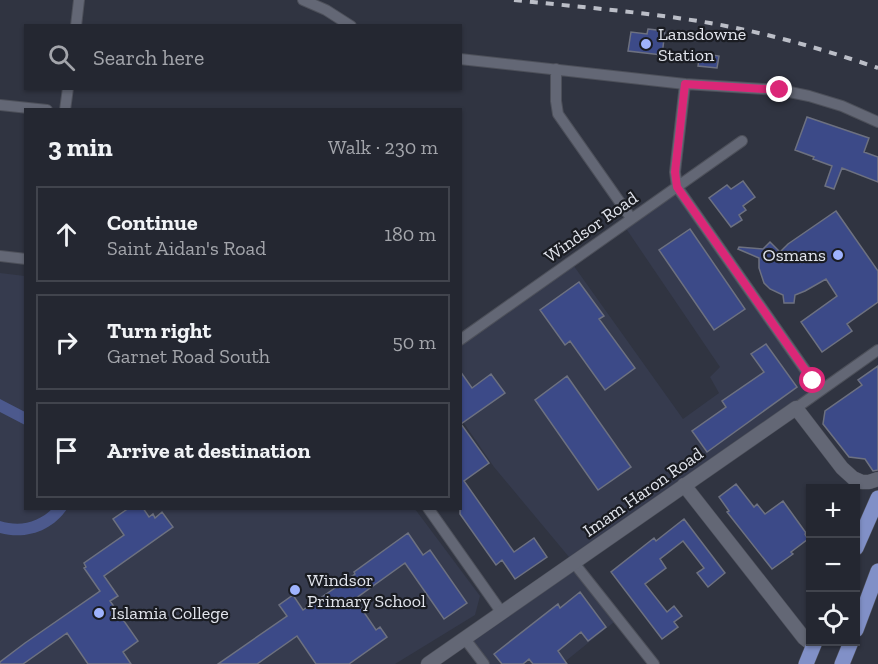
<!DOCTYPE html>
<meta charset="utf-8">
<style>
body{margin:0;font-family:"Zilla Slab",serif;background:#30333d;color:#f1f3f6}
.controls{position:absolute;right:18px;bottom:18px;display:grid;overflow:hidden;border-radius:0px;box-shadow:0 2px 4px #0004}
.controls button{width:54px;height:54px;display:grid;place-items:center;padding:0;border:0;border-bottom:2px solid #41444d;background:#242731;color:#f1f3f6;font:30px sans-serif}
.stop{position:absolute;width:18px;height:18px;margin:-14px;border:4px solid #db2777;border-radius:50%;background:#fff}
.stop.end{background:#db2777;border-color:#fff;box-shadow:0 2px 6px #0008}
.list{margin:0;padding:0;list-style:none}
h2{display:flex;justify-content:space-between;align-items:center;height:78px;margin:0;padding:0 24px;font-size:26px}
h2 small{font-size:20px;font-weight:400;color:#a3a5ab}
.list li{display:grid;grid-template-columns:39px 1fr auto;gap:18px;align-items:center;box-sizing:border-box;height:96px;margin:0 12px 12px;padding:0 12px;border:2px solid #41444d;border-radius:0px}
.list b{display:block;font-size:22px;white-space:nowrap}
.list p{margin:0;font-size:20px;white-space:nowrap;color:#a3a5ab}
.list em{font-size:20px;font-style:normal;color:#a3a5ab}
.icon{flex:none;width:33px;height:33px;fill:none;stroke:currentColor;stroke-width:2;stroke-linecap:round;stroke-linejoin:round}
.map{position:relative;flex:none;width:878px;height:664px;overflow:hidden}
.search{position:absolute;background:#242731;box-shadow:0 2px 4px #0004;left:24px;top:24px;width:438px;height:66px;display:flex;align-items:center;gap:15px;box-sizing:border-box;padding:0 21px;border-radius:0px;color:#a3a5ab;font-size:22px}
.panel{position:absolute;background:#242731;box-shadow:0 2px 4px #0004;left:24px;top:108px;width:438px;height:402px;border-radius:0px}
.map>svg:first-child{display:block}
</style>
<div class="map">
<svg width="878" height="664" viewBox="0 0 878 664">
<rect width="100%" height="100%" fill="#303441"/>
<path fill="#363b4e" d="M677 187 820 391 574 563 619 618 562 664H484L465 639 574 563 494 467 461 419 460 340 571 262 683 419 719 393 710 377 720 367 623 224Z
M0 273 25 276 26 508 415 509 480 596 475 615 395 664H0Z"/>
<path fill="#4c598d" d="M0 399 25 412V425L0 412Z
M53 508 67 509C52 531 26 540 0 533V521C20 527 38 523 53 508Z"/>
<path fill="#3c4a88" stroke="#6d7180" stroke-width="1.5" d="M648 29 665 31 662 55 628 51 631 32 647 34Z
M700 53 719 56 717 68 698 66Z
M807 117 869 138 864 152 878 157V182L842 168 834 189 825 186 832 166 813 159 814 157 795 150Z
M743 181 755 197 743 206 746 210 739 215 742 220 731 227 709 198 727 185 731 189Z
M836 211 878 271V302L847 324 852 331 822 352 801 322 837 296 826 279 805 291 795 295 794 303H784L783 295 770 289 764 283 759 268V258L738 249 739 247 763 249 770 242 780 252 788 244Z
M690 229 745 309 714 330 659 250Z
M579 282 604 316 599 319 635 368 605 390 570 341 565 345 540 310Z
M766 344 797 387 707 452 692 431 726 407 722 401 764 372 751 354Z
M878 366V470L873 471 865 459 849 457 823 424 825 411 862 385 858 380Z
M460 371 472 388 491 374 505 393 461 424 489 463 464 481 514 552 534 538 547 557 515 579 502 560 496 565 460 514Z
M567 376 631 467 598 490 535 400Z
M736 484 754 507 757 504 765 514 783 501 806 533 805 534 808 539 791 552 793 554 772 569 727 512 729 511 719 497Z
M129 508H143L149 517 153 514 155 518 162 512 173 527 104 576 118 596 110 601 138 641 123 652 131 664H88L67 633 23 664H0V662L25 643 100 591 84 568 86 567 84 563 124 535 113 519Z
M684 519 725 573 708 587 697 573 704 568 683 541 660 559 666 568 645 584 667 612 674 606 682 616 674 622 678 627 662 639 611 572 654 538 656 541Z
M408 533 423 555 430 550 467 603 444 619 405 563 355 599 376 630 380 627 387 637 349 664H316L297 636 257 664H218L287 616 279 605 293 595 303 610 355 574 354 572Z
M580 592 606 627 588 641 581 632 558 651 567 664H533L529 659 523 664H502L494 654 558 604 560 608Z"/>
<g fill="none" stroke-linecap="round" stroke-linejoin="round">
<defs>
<path id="minor" d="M303 0 326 10 351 26
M76 26 79 0
M460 59 685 84 780 90 809 96 842 106 878 122
M556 69V101L558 114 631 218
M685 84 675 172 677 187 820 391
M0 105 47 110
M65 110 68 88
M0 256 26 259
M460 340 742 141
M796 408 878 350
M428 508 502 613
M574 563 654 664
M465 639 484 664"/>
<path id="tertiary" d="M684 485 804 638 809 642 814 644
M428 664 796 408 842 468 853 478 862 482H869L878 479"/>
<path id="primary" d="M856 548 878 498
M856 630 878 571
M806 664 815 642
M842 664 851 642"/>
</defs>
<use href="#minor" stroke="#4d505a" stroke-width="12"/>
<use href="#tertiary" stroke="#4d505a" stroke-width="15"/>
<use href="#primary" stroke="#4d505a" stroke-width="16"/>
<use href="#minor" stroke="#636775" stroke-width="10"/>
<use href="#tertiary" stroke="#636775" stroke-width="14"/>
<use href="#primary" stroke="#8190c7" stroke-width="15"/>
<path stroke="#bbbec7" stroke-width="4" stroke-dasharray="8 8" stroke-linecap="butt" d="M514 0C579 7 645 12 710 23 767 33 823 49 878 68"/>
</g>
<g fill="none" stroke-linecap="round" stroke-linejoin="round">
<path stroke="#db2777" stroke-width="8" d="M780 90 685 84 675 172 677 187 813 381"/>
</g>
<g fill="#9fb3fd" stroke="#1a1c22" stroke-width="2">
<circle cx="646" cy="44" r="6"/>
<circle cx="838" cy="255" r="6"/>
<circle cx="295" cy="590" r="6"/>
<circle cx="99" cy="613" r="6"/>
</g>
<g text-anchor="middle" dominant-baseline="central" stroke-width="4.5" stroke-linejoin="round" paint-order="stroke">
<g font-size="18" fill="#e2e5ed" stroke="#1a1c22" text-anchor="start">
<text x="658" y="34">Lansdowne<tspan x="658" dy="21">Station</tspan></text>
<text x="826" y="255" text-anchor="end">Osmans</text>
<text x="307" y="580">Windsor<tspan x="307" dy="21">Primary School</tspan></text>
<text x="111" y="613">Islamia College</text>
</g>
<g font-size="18" fill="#e2e5ed" stroke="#1a1c22">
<text transform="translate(591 227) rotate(-35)">Windsor Road</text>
<text transform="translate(643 492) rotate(-35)">Imam Haron Road</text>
</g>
</g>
</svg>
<div class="controls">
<button>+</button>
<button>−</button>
<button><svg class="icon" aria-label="locate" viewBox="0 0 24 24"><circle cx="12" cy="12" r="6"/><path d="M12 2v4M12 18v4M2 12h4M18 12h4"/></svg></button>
</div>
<div class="stop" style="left:813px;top:381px"></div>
<div class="stop end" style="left:780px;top:90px"></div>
<div class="search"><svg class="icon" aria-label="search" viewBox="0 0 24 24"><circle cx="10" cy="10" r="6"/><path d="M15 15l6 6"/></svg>Search here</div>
<section class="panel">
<h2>3 min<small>Walk · 230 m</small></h2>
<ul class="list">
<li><svg class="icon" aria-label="ahead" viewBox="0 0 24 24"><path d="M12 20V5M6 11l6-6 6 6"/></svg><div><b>Continue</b><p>Saint Aidan's Road</p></div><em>180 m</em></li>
<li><svg class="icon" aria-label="right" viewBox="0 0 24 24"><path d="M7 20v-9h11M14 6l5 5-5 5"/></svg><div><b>Turn right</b><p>Garnet Road South</p></div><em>50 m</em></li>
<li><svg class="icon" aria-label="arrive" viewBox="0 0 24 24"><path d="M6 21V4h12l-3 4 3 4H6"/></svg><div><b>Arrive at destination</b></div></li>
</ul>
</section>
</div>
